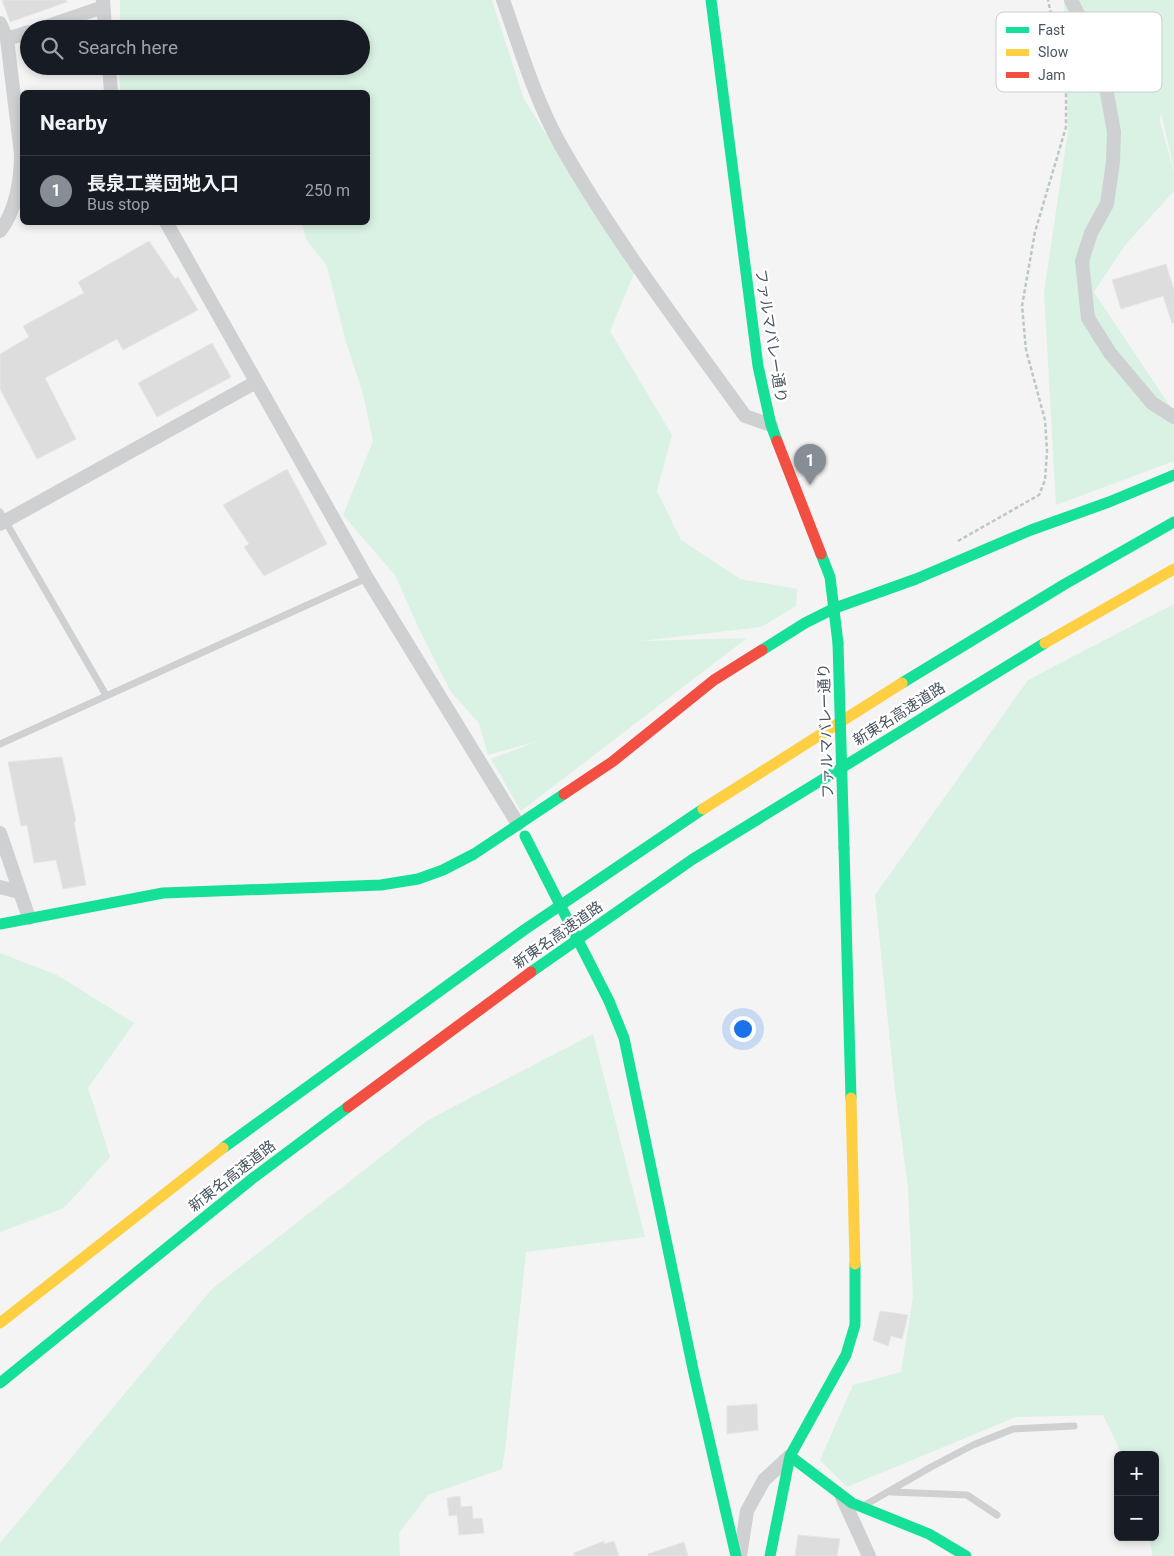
<!DOCTYPE html>
<meta charset="utf-8">
<style>
body{margin:0;font-family:Roboto,"Noto Sans JP",sans-serif;background:#20242c;color:#f1f3f6}
.controls{position:absolute;right:15px;bottom:15px;display:grid;overflow:hidden;border-radius:8px;box-shadow:0 2px 8px #0003}
.controls button{width:45px;height:45px;display:grid;place-items:center;padding:0;border:0;border-bottom:1px solid #363941;background:#171b24;color:#f1f3f6;font:25px sans-serif}
.you{position:absolute;left:742px;top:1028px;width:18px;height:18px;margin:-12px;border:4px solid #fff;border-radius:50%;background:#1a73e8;box-shadow:0 0 0 8px #1a73e833}
.badge{display:grid;place-items:center;width:32px;height:32px;border-radius:50%;background:#868d94;color:#fff;font-size:16px;font-weight:700}
.pin{position:absolute;translate:-50% -41px;filter:drop-shadow(0 1px 2px #0008)}
.pin::after{content:'';position:absolute;top:26px;width:18px;height:15px;background:inherit;clip-path:polygon(0 0,100% 0,50% 100%)}
.list{margin:0;padding:0;list-style:none}
h2{display:flex;justify-content:space-between;align-items:center;height:65px;margin:0;padding:0 20px;font-size:21px}
h2 small{font-size:16px;font-weight:400;color:#9ea1a6}
.list li{display:grid;grid-template-columns:32px 1fr auto;gap:15px;align-items:center;box-sizing:border-box;height:70px;padding:0 20px;border-top:1px solid #363941}
.list b{display:block;font-size:19px;white-space:nowrap}
.list p{margin:0;font-size:16px;white-space:nowrap;color:#9ea1a6}
.list em{font-size:16px;font-style:normal;color:#9ea1a6}
.icon{flex:none;width:28px;height:28px;fill:none;stroke:currentColor;stroke-width:2;stroke-linecap:round;stroke-linejoin:round}
.map{position:relative;flex:none;width:1174px;height:1556px;overflow:hidden}
.search{position:absolute;background:#171b24;box-shadow:0 2px 8px #0003;left:20px;top:20px;width:350px;height:55px;display:flex;align-items:center;gap:12px;box-sizing:border-box;padding:0 18px;border-radius:28px;color:#9ea1a6;font-size:19px}
.panel{position:absolute;background:#171b24;box-shadow:0 2px 8px #0003;left:20px;top:90px;width:350px;height:135px;border-radius:8px}
.map>svg:first-child{display:block}
</style>
<div class="map">
<svg width="1174" height="1556" viewBox="0 0 1174 1556">
<rect width="100%" height="100%" fill="#f4f4f4"/>
<path fill="#d9f2e3" d="M120 0H492L524 99 628 265 635 271 610 331 672 435 657 491 681 540 740 579 797 589 796 606 761 627 641 641 747 638 521 811 491 759 538 741 488 755 479 723 451 692 418 627 395 575 343 515 373 441 363 394 346 342 327 266 306 239 302 223 368 222V92H120L119 66H361V29H120Z
M1064 0H1174V169L1161 112 1160 122 1174 172V191L1126 244 1094 292 1174 412V461L1056 505 1044 292 1068 131Z
M1174 604V1556H1153L1149 1537H1155V1455H1122L1103 1415 1016 1417 847 1487 820 1460 853 1385 901 1372 913 1297 908 1188 895 1090 875 895 1028 680Z
M0 953 57 975 134 1023 88 1088 110 1157 64 1208 0 1232Z
M593 1034 645 1237 526 1252 505 1450 502 1469 428 1495 399 1533 400 1556H0V1543L212 1289 428 1120Z"/>
<path fill="#ddddde" stroke="#e5e6e7" d="M2 0H66L67 2 10 22Z
M149 241 175 279 178 277 198 310 123 350 117 339 45 378 76 439 37 459 0 389V354L29 337 23 326 84 293 78 282Z
M1166 264 1174 290V323H1172L1163 296 1121 309 1112 280Z
M212 343 231 377 157 417 138 383Z
M287 469 327 544 264 576 244 547 249 544 223 505Z
M62 757 76 821 74 822 86 885 63 889 56 860 34 863 27 825 21 826 8 762Z
M880 1311 908 1315 902 1339 891 1336 888 1346 873 1340Z
M757 1404 758 1430 727 1434V1406Z
M460 1496 461 1507 472 1506 473 1519 482 1518 484 1533 459 1535 457 1515 449 1516 447 1498Z
M798 1535 840 1539 837 1556H795Z
M604 1541V1544L614 1541 619 1556H574V1553Z
M684 1542 688 1556H648V1554Z"/>
<g fill="none" stroke-linecap="round" stroke-linejoin="round">
<path stroke="#bcc7c4" stroke-width="2.5" stroke-dasharray="4 2.5" stroke-linecap="butt" d="M958 541 1039 495 1045 480 1047 451 1045 420 1026 350 1022 306 1035 232 1066 127V90L1062 64 1048 0"/>
<path stroke="#ced0d2" stroke-width="7" d="M0 512 106 695
M0 744 367 578
M891 1492 967 1495 997 1515
M865 1505 931 1467 973 1445 1013 1429 1074 1426"/>
<path stroke="#ced0d2" stroke-width="14" d="M103 0 105 29
M503 0C520 48 535 99 560 144 614 239 681 327 745 416L771 425
M1071 0 1096 50 1107 93 1114 132 1113 162 1107 204 1091 233 1082 261 1088 318 1110 353 1152 403 1174 417
M0 23 7 39 21 154C21 179 16 211 0 231
M39 29 103 7
M7 39 29 32
M109 66 111 92
M166 222 367 578 518 824
M0 524 256 382
M0 833 29 918
M0 887 19 892
M842 1497 869 1556
M740 1556 747 1511 764 1480 790 1456"/>
<path stroke="#16e098" stroke-width="11" d="M711 0 758 366 771 425 777 441
M821 554 830 577 838 643
M762 650 805 623 835 608 916 579 1031 530 1109 502 1174 475
M902 683 1065 584 1174 522
M844 848 851 1098
M0 924 163 893 381 885 418 879 443 870 474 854 564 794
M531 972 693 859 1045 643
M609 1001 624 1038 694 1374 736 1556
M223 1148 524 930 703 809
M0 1383 253 1178 348 1107
M790 1456 852 1503 929 1534 966 1556
M770 1556 790 1456 846 1355 855 1325V1264"/>
<path stroke="#ffcf43" stroke-width="11" d="M1045 643 1174 569
M703 809 902 683
M851 1098 855 1264
M0 1323 223 1148"/>
<path stroke="#f24e42" stroke-width="11" d="M777 441 821 554
M564 794 612 762 714 680 762 650
M348 1107 531 972"/>
<path stroke="#16e098" stroke-width="11" d="M838 643 844 848
M525 836 609 1001"/>
</g>
<g text-anchor="middle" dominant-baseline="central" stroke-width="4.5" stroke-linejoin="round" paint-order="stroke">
<g font-size="15" fill="#4a5661" stroke="#fff">
<text transform="translate(771 336) rotate(81)">ファルマバレー通り</text>
<text transform="translate(899 714) rotate(-32)">新東名高速道路</text>
<text transform="translate(826 731) rotate(-92)">ファルマバレー通り</text>
<text transform="translate(558 935) rotate(-35)">新東名高速道路</text>
<text transform="translate(232 1176) rotate(-38)">新東名高速道路</text>
</g>
</g>
<rect x="996" y="12" width="166" height="80" rx="8" fill="#fff" stroke="#c9ccd0" stroke-width="1"/>
<rect x="1006" y="27" width="23" height="6" fill="#16e098"/>
<rect x="1006" y="49" width="23" height="7" fill="#ffcf43"/>
<rect x="1006" y="72" width="23" height="6" fill="#f24e42"/>
<g font-size="14" fill="#4a5661">
<text x="1038" y="35">Fast</text>
<text x="1038" y="57">Slow</text>
<text x="1038" y="80">Jam</text>
</g>
</svg>
<div class="controls">
<button>+</button>
<button>−</button>
</div>
<div class="you"></div>
<div class="pin badge" style="left:810px;top:485px">1</div>
<div class="search"><svg class="icon" aria-label="search" viewBox="0 0 24 24"><circle cx="10" cy="10" r="6"/><path d="M15 15l6 6"/></svg>Search here</div>
<section class="panel">
<h2>Nearby<small></small></h2>
<ul class="list">
<li><span class="badge">1</span><div><b>長泉工業団地入口</b><p>Bus stop</p></div><em>250 m</em></li>
</ul>
</section>
</div>
